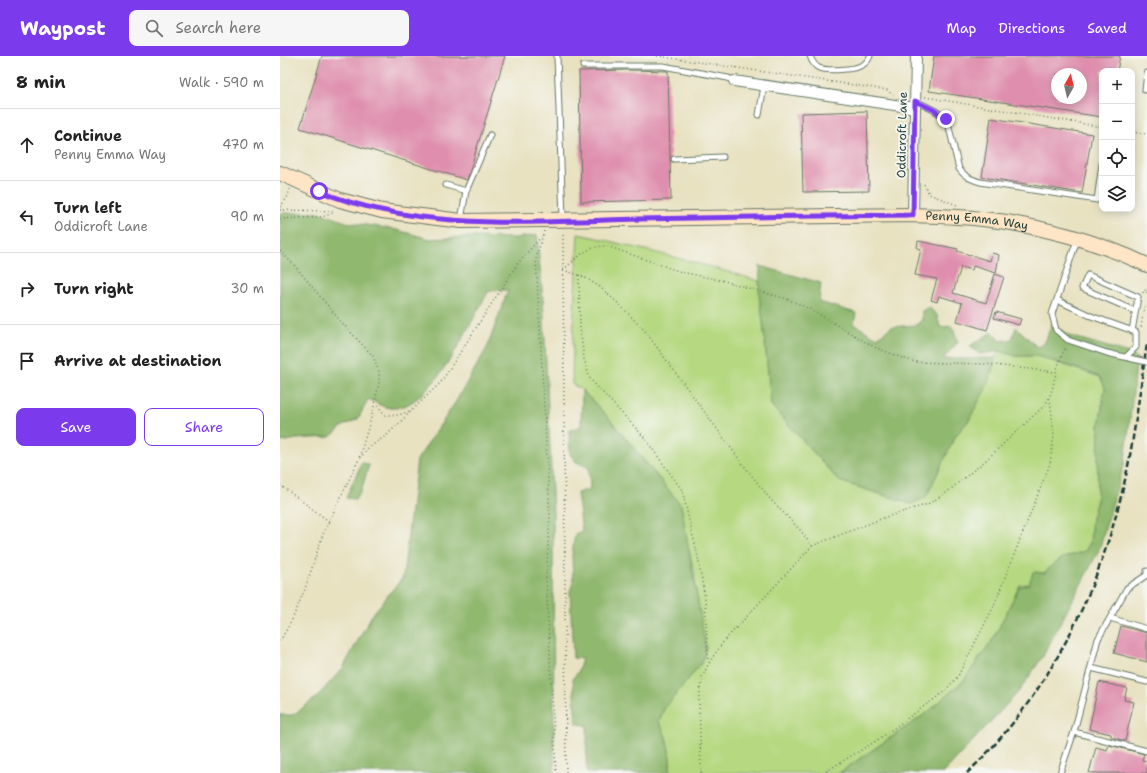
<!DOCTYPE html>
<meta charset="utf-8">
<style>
body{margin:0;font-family:"Shantell Sans",sans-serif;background:#f6f6f6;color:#222}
.controls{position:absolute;right:12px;top:12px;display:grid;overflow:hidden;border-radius:8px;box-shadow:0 2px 10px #0003}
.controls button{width:36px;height:36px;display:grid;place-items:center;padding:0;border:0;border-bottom:1px solid #e0e0e0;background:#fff;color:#222;font:20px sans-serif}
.compass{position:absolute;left:771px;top:12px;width:36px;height:36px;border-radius:50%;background:#fff;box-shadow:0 2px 10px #0003;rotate:8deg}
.stop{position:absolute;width:12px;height:12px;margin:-9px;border:3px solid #7c3aed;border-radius:50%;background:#fff}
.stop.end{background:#7c3aed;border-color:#fff;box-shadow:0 1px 4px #0008}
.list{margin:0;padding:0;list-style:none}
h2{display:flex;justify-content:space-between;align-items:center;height:52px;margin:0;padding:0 16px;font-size:17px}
h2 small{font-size:13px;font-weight:400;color:#767676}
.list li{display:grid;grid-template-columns:26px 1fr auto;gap:12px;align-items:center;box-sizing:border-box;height:72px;padding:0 16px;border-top:1px solid #e0e0e0}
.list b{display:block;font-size:15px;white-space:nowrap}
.list p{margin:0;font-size:13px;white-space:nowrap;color:#767676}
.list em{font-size:13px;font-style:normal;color:#767676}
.actions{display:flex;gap:8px;padding:12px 16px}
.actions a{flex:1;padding:9px 0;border:1px solid #7c3aed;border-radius:8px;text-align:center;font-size:14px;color:#7c3aed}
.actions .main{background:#7c3aed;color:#fff}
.icon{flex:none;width:22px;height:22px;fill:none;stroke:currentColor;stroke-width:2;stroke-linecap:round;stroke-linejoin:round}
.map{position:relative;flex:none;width:867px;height:717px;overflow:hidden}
header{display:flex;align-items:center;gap:24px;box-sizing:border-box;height:56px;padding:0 20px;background:#7c3aed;color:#fff}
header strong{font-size:19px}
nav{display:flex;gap:22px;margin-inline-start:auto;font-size:14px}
.search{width:280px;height:36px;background:#f6f6f6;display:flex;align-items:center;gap:10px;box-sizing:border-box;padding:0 14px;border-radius:8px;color:#767676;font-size:15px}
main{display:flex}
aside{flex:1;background:#fff}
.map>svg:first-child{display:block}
</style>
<header>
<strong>Waypost</strong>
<div class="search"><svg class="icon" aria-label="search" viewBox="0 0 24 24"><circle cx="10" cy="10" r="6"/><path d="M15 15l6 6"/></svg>Search here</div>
<nav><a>Map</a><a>Directions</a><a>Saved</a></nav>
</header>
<main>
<aside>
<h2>8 min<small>Walk · 590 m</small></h2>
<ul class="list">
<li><svg class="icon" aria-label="ahead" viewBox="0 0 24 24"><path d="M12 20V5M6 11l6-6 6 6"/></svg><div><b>Continue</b><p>Penny Emma Way</p></div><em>470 m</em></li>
<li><svg class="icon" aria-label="left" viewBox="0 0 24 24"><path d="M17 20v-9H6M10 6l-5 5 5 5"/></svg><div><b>Turn left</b><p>Oddicroft Lane</p></div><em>90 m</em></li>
<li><svg class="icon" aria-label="right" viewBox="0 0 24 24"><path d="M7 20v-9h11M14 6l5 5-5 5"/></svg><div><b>Turn right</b></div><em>30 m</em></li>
<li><svg class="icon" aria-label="arrive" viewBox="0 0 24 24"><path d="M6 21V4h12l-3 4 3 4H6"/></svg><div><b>Arrive at destination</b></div></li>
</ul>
<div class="actions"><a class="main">Save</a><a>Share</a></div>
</aside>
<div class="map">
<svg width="867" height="717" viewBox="0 0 867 717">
<rect width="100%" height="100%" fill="#f6f6f2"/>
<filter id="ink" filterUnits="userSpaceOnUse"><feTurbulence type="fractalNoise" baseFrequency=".025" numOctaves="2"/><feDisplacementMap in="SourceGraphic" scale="8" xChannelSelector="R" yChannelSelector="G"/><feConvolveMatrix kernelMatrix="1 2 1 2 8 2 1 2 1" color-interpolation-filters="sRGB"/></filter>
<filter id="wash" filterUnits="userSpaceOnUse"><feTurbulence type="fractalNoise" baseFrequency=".012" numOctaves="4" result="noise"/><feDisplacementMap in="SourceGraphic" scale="16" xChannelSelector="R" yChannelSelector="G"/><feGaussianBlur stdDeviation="0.9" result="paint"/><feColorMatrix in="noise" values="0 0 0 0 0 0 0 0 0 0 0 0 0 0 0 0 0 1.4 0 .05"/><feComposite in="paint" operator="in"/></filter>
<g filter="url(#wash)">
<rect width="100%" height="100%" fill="#e8e2c1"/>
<path fill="#b6d880" stroke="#6a8a5a" d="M298 178C320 182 340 188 361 193 400 202 439 213 479 225L491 349 559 425 632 448 646 441 676 379 689 364 711 319 715 302 720 295 735 300H757L820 321 825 331 819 371 817 444 812 462 810 487 805 495 783 502 749 528 740 529 715 580 685 623 648 656 559 717H390C391 700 388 681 379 666L384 653 423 605 414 515 405 478 401 449 328 361 302 334 292 328 294 254Z"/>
<path fill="#90b86e" stroke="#587a51" d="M0 157H41L66 166 113 173 150 183 190 181 236 182 257 179 263 244 273 457 274 717H0V659H13L36 642 63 612 92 559 123 521 137 404 175 347 207 292 228 234 209 235C190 265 152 355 111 352 104 352 95 346 88 343L78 363 63 370 50 381 16 383 0 386Z
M480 210 541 227 539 246 576 257 574 268 597 282 611 271 636 269 642 264V255L649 251 657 259 660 271 672 270 678 286 663 303 715 302 711 319 705 334 689 364 676 379 646 441 632 448 559 425 491 349 483 265 479 240Z
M772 268 790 280 849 297 857 302 845 405 819 494 763 600 740 634 663 717H559L648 656 685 623 715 580 739 531 749 528 753 516 765 517 771 510 783 502 805 495 810 487 812 462 817 444 819 371 825 332 820 321 799 313 757 300H735L720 295 700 298 690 290 712 276 720 285 732 283 736 271 757 291 764 288Z
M302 334 328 361 401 449 426 591 423 605 384 653 379 666C388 681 391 699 390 717H307C305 701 308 686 307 669L296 668 293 622 298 616 302 603 293 602 290 535 293 527 292 499 295 478 302 475 297 437 310 433 309 412 295 405 290 398 289 375 301 370Z
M82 406 89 409 81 435 75 443 66 442Z"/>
<g id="blocks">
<path fill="#df8fad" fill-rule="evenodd" d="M42 0H225L187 124 20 72Z
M654 0H840L837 15H822V61L649 35ZM777 18H801V42H777Z
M349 14 388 15 391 144 301 146 299 15Z
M587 55 589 135 523 136 521 57Z
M711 62 812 78 802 137 702 121Z
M638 185 678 193 677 195 710 205 712 197 719 199 716 217 693 210 692 214 681 211 673 237 706 247 715 218 724 221 707 274 677 265 682 247 659 240 657 246 651 244 657 223 635 219 641 193 637 192Z
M716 256 741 263 739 269 714 262Z
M841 570 867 577V606L834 597Z
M819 626 847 632 844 644 854 646 845 685 831 681V678L809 673Z
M829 689 864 698 862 704 867 705V717H809L816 691 827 694Z"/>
</g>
</g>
<g filter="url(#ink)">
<use href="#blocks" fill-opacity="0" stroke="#657765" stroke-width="1"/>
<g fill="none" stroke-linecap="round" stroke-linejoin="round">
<defs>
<path id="service" d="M277 0 283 162
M530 0C532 5 534 10 539 12 547 15 575 14 582 9 586 7 589 3 590 0
M303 10H383L448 22 454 25
M865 34 867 17
M635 45 654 54 667 63 679 113C685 121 691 123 700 126L817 144 822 108
M479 59 484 30
M394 103 443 101
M166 129 186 135
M181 164 186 135 210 79
M797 184 772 258 776 274 788 284 827 297 853 303
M777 244 811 260 856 276V291L846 301
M852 275 858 241 808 219 802 232 855 255
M830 562 867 573
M811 612 867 626
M794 676 867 695
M780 717 794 676 818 583 847 532 867 519V515"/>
<path id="minor" d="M454 25 635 52
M633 159 636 0"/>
<g id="secondary">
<path id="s1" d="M0 117 60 144 102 155 181 165 633 159C656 160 680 160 703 163 758 169 817 185 867 209"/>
</g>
</defs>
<use href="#service" stroke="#657765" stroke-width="7"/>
<use href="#minor" stroke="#657765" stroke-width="12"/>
<use href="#secondary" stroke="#657765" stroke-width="16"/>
<path stroke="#657765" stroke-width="1.5" stroke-dasharray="1 3" stroke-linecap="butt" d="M377 0 607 34 613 39
M645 41 822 71
M852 76 867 78
M644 128 649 138 677 149
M0 151 7 142 10 133
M0 154 55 155
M0 163 42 161 53 157
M264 175 256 203 270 460 266 522 276 717
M283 175 286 717
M0 195 15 210 62 267 93 300 99 316V327L92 359 79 402
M283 214C297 202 308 189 327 190L401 216 444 225 507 243 530 253 594 291 623 302 635 306 705 308 776 316
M283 214 304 221 320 231 340 249 365 275 462 407 491 444 521 475 532 490
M299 219 300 271 304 303 310 323 364 381 402 434 418 501 425 543 428 606
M867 236V239
M863 237 864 234 867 235
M861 271 864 252H867
M95 346 105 359H119L132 354
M0 429 50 466
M0 585 11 566 25 533 43 478 79 403 88 392 107 379 161 326 238 207 261 181
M421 717 419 641 422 621 430 605 444 585 532 490 606 461 648 448 666 437 705 405 765 349C772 338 773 329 776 317 778 308 782 299 786 290
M543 717 596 685 664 636 678 620 713 552 770 408 774 379 770 343"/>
<use href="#service" stroke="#fff" stroke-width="5"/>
<use href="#minor" stroke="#fff" stroke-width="10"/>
<use href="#secondary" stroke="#fde5c5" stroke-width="14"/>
<path stroke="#1f3d34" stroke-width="2.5" stroke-dasharray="6 3" stroke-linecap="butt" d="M687 717C774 635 826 521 849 405 856 366 861 327 867 288"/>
<defs>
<path id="service-bridge" d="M853 303 867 306"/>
</defs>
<use href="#service-bridge" stroke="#657765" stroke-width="7" stroke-linecap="butt"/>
<use href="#service-bridge" stroke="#fff" stroke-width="5"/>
</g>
</g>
<g fill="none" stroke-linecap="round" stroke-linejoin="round" filter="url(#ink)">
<path stroke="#7c3aed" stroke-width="5" d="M39 135C139 176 253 166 358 163 450 161 541 160 633 159L635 45 654 54 666 63"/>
</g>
<g text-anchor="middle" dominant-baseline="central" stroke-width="3.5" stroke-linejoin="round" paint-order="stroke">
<g font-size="12" fill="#1f3d34" stroke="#f6f6f2">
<text transform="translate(622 79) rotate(-89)">Oddicroft Lane</text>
<text stroke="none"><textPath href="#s1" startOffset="705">Penny Emma Way</textPath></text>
</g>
</g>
</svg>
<div class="controls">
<button>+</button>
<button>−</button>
<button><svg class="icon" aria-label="locate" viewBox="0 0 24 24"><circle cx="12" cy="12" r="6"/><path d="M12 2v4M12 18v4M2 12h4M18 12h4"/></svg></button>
<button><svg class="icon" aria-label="layers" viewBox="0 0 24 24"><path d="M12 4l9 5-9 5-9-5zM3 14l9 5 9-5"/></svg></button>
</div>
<svg class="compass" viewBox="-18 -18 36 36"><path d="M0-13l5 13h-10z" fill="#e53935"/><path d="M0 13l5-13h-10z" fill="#767676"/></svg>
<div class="stop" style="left:39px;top:135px"></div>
<div class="stop end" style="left:666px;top:63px"></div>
</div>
</main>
